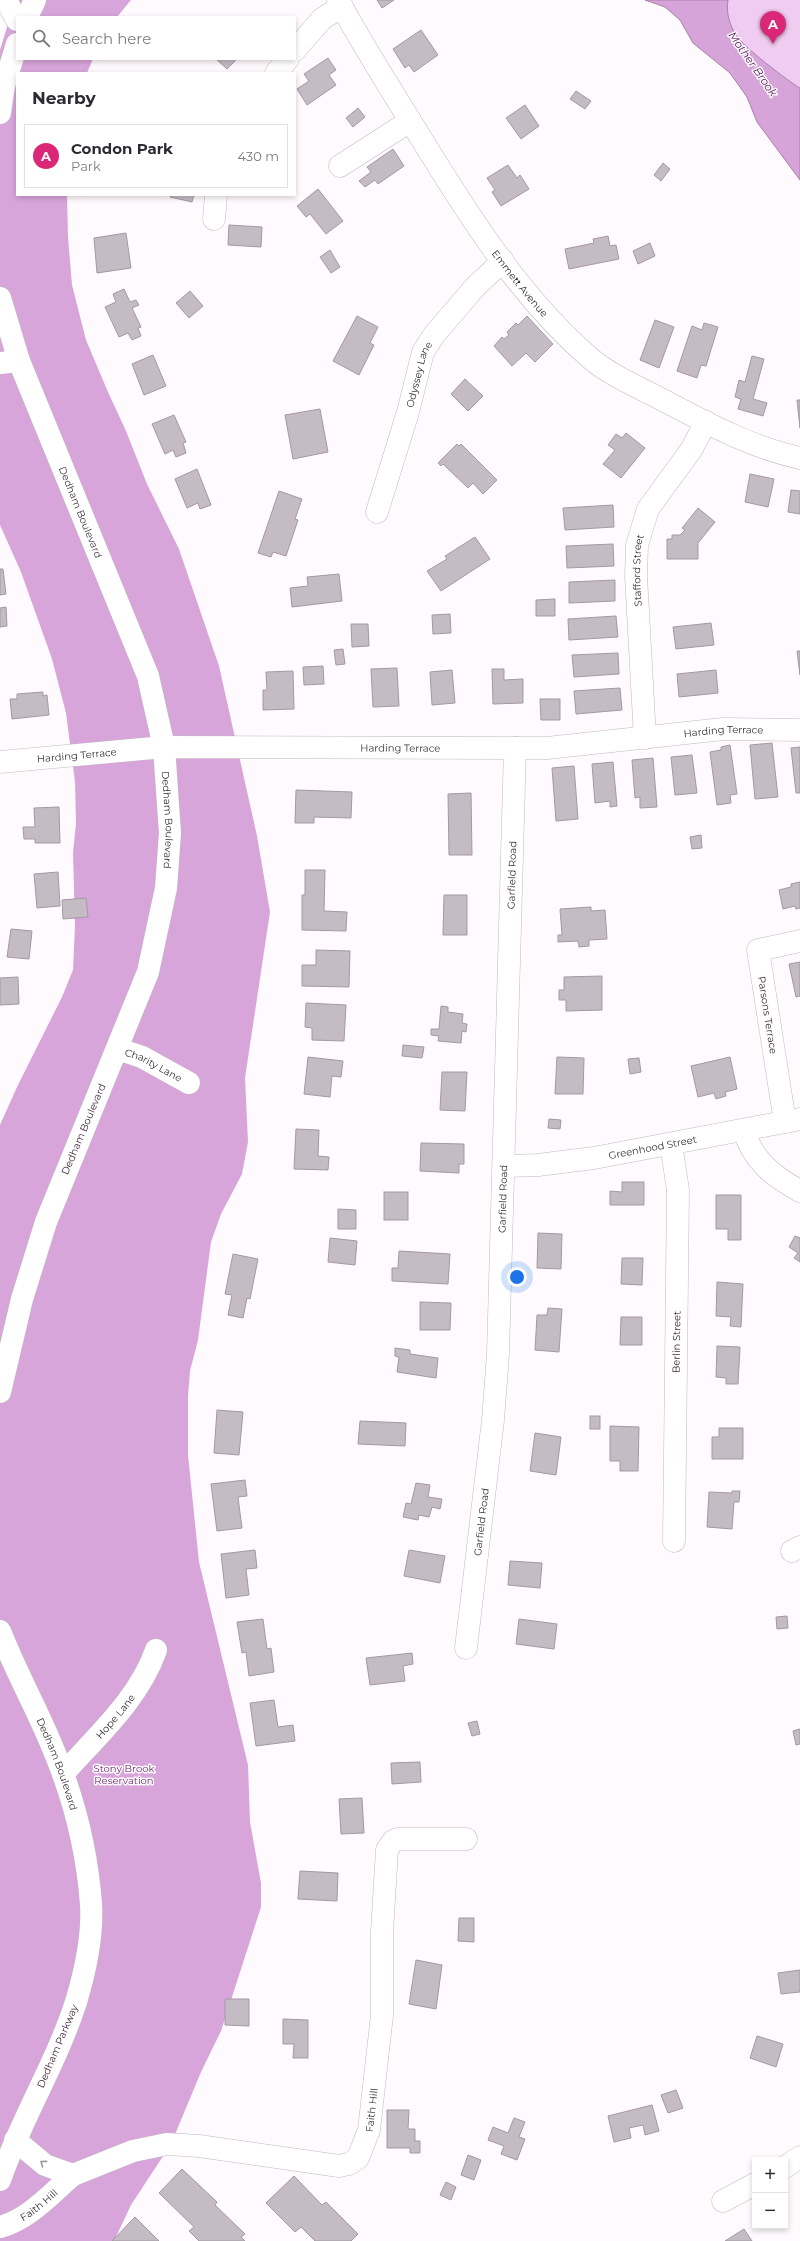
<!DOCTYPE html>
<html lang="en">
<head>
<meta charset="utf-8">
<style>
	body { margin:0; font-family:Montserrat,sans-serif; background:#f2f2f3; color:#2b2b33 }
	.controls { position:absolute; right:12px; bottom:12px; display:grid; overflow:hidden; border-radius:0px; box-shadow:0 2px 6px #0003 }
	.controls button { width:36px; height:36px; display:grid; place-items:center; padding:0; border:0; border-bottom:1px solid #e1e1e2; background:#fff; color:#2b2b33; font:20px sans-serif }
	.you { position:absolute; left:517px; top:1277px; width:14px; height:14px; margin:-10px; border:3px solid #fff; border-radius:50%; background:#1a73e8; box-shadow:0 0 0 6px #1a73e833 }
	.badge { display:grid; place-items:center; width:26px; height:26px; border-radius:50%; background:#db2777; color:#fff; font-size:13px; font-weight:700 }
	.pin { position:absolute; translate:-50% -33px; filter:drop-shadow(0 1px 2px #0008) }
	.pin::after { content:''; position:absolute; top:21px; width:14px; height:12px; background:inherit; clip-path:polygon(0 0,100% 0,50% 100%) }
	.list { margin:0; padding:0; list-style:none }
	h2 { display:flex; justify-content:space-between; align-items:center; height:52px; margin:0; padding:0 16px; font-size:17px }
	h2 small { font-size:13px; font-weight:400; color:#7c7c81 }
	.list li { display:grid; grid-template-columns:26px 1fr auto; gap:12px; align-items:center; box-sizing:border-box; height:64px; margin:0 8px 8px; padding:0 8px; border:1px solid #e1e1e2; border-radius:0px }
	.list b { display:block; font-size:15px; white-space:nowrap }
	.list p { margin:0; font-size:13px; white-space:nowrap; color:#7c7c81 }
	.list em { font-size:13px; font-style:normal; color:#7c7c81 }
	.icon { flex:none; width:22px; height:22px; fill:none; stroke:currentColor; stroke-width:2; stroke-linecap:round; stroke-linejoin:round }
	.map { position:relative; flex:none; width:800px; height:2241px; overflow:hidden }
	.search { position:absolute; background:#fff; box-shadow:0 2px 6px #0003; left:16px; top:16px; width:280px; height:44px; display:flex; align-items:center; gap:10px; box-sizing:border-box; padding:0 14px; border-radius:0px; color:#7c7c81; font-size:15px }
	.panel { position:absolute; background:#fff; box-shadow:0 2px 6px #0003; left:16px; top:72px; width:280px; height:124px; border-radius:0px }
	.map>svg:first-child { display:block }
</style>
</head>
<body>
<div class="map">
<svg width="800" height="2241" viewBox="0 0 800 2241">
	<rect width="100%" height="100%" fill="#fefafe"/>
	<path fill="#f1ccf2" d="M728,0H800V88C789,82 741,45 736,35C729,24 726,12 728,0Z"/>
	<path fill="#d8a5db" d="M18,0H131L117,17H17V59H93L87,73H17V195H67L68,237L72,285L86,340L108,392L126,431L147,484L179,549L219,666L257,836L270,912L245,1078L248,1142L242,1174L221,1214L211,1242L198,1340L190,1371L188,1396V1455L199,1562L248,1765L250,1822L261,1883V1907L221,2031L201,2072L171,2144L131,2205L114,2241H0V1125L17,1087L62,997L73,970L75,926L73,853L76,823L75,782L66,713L52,659L21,572L0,525V50L11,14Z"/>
	<path fill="#d7a4da" stroke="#a681a8" d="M645,0H728C726,12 729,24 736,35C741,45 789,82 800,88V180L757,122L747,97L730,73L693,43L680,20L665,7Z"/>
	<g fill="#c5bbc5" stroke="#a399a3">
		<path d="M377,0H394L382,8Z"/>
		<path d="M421,30L438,55L414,72L409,65L405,68L393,49Z"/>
		<path d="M328,58L336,70L329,75L336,85L307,105L297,89L309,81L304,74Z"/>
		<path d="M216,59H237L227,69Z"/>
		<path d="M576,91L591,101L585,109L570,99Z"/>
		<path d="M525,105L539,126L521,139L506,118Z"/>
		<path d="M358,108L365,117L353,127L346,118Z"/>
		<path d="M393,149L404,166L378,184L375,180L365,187L359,181L371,172L367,167Z"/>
		<path d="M663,163L670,169L661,181L654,175Z"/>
		<path d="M508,165L517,178L520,175L529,189L501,206L492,192L495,190L487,178Z"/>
		<path d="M318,189L343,221L326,234L310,214L306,217L297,206Z"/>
		<path d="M171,195H194L192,202L170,197Z"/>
		<path d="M229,225L262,227L261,247L228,245Z"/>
		<path d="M126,233L131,268L97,273L94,238Z"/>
		<path d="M608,236L610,246L616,245L619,259L569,269L565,249L594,243L593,239Z"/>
		<path d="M650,243L655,256L638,264L633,251Z"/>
		<path d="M330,250L340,267L331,273L320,257Z"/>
		<path d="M124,289L130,302L136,300L139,305L132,308L141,327L138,328L141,336L132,340L128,333L119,337L105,307L116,302L113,294Z"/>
		<path d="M190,291L203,306L189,318L176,303Z"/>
		<path d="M357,316L378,327L370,343L374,345L359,375L333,361Z"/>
		<path d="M527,316L553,344L535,362L526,353L512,366L494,346L502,337L504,339L509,335L507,332L516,323L518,325Z"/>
		<path d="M655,320L674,327L659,368L640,360Z"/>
		<path d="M704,323L718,327L706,366L701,365L697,378L677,371L692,326L702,330Z"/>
		<path d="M153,355L166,386L144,395L132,364Z"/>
		<path d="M752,356L764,359L753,399L767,403L763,416L738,409L741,399L735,397L739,380L745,382Z"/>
		<path d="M465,379L483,396L468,411L451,394Z"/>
		<path d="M797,400H800V428Z"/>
		<path d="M320,409L328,452L293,459L285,415Z"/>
		<path d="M174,415L186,442L183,443L186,453L176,457L173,450L165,454L152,424Z"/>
		<path d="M626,433L645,448L621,478L603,464L615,450L608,445L616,434L622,438Z"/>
		<path d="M457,444L459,446L461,444L497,480L483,494L473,483L468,488L443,464L441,466L438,463Z"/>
		<path d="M197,469L211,505L200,509L198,503L187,508L175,479Z"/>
		<path d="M750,474L774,479L768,507L745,502Z"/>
		<path d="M791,490L800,491V514L788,512Z"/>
		<path d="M279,491L302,499L295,519L298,520L286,556L273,552L271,557L258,553Z"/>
		<path d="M613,505L614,527L565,530L563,508Z"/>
		<path d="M698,508L715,522L698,543V559H667V539H672V535H680L685,530L682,528Z"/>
		<path d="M475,537L490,559L441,591L427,571L447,559L445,556Z"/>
		<path d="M613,544L614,566L567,568L566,546Z"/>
		<path d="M0,569H3L6,594L0,595Z"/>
		<path d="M339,574L342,601L292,607L290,588L308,586L307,577Z"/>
		<path d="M615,580V601L569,603V582Z"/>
		<path d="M555,599V616H536V600Z"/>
		<path d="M6,607L7,626L0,627V608Z"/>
		<path d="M450,614L451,633L433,634L432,615Z"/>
		<path d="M616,616L618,637L569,640L568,619Z"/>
		<path d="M711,623L714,645L676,649L673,627Z"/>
		<path d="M351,624H368L369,646L352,647Z"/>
		<path d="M343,649L345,664L336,665L334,650Z"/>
		<path d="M797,651H800V675Z"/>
		<path d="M618,653L619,674L574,677L572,655Z"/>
		<path d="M323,666L324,684L304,685L303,667Z"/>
		<path d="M397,668L399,706L373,707L371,669Z"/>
		<path d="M492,669H504V680L523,679V703L493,704Z"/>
		<path d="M452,670L455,703L432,705L430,672Z"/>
		<path d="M716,670L718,693L679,697L677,674Z"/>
		<path d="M293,671L294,709L263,710V690H267L266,672Z"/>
		<path d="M620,688L622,710L576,714L574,691Z"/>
		<path d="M43,692V696L47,695L49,715L12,719L10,699H17V694Z"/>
		<path d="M540,699H560V720H541Z"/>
		<path d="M772,743L778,797L755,799L750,745Z"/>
		<path d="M730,745L737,794L730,795L731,803L717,805L710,752L721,750V747Z"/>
		<path d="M800,747V793H796L791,748Z"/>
		<path d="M692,755L697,793L675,795L671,757Z"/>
		<path d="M653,758L657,807L640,808V797L635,798L632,760Z"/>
		<path d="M613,762L617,806L610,807V801L595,803L592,764Z"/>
		<path d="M574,766L578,819L556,821L552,768Z"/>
		<path d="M296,790L352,792L351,818L314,817V823H295Z"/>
		<path d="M471,793L472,855H449L448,794Z"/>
		<path d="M59,807L60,843H35V839H24L23,827H35L34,808Z"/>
		<path d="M701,835L702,848L692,849L690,837Z"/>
		<path d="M305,870H325L324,911L347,912L346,931L302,930V895H305Z"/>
		<path d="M58,872L60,906L37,908L34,874Z"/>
		<path d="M800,882V908L796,909L795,906L783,909L779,890L791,887V884Z"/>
		<path d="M444,895H467V935H443Z"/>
		<path d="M86,898L88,917L63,919L62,900Z"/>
		<path d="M591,907V911L605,910L607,939L589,940V946L579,947L578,941L558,942V935H562L560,909Z"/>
		<path d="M11,929L32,931L29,959L7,957Z"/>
		<path d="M316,950L350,951L349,987L302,986V965H316Z"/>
		<path d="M800,962V996L796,997L789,964Z"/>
		<path d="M602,976V1010L566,1011V1000H559V990H564V977Z"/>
		<path d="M18,977L19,1004L0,1005V978Z"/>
		<path d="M306,1003L346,1005L344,1041L312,1040V1028L305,1027Z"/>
		<path d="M441,1006L448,1007V1012L463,1014L462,1023L467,1024L466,1032L462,1031L461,1043L438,1041L439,1036L431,1035V1029H439Z"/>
		<path d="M403,1045L424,1047L422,1058L402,1056Z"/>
		<path d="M308,1057L343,1061L341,1077L332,1076L330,1097L304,1094Z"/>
		<path d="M557,1057L584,1058L583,1094H555Z"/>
		<path d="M730,1057L737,1089L725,1092L726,1096L716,1099L714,1093L698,1097L691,1066Z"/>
		<path d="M639,1058L641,1072L630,1074L628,1059Z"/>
		<path d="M442,1072H467L465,1111L440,1110Z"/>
		<path d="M549,1119L561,1120L560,1129L548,1128Z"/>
		<path d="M296,1129L319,1130L318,1156L329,1157L328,1170L294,1169Z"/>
		<path d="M421,1143L464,1144V1164H459V1173L420,1171Z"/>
		<path d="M622,1182H644V1205H610V1191L622,1192Z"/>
		<rect x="384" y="1192" width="24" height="28"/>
		<path d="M716,1195H741V1240H728V1229H716Z"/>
		<path d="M338,1209L356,1210V1229H338Z"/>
		<path d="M538,1233L562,1234L561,1269L537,1268Z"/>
		<path d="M795,1236L800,1238V1262L794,1258L798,1253L789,1247Z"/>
		<path d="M330,1238L357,1241L355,1265L328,1262Z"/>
		<path d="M399,1251L450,1254L448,1284L392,1281V1268H398Z"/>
		<path d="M233,1254L258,1259L250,1299L247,1298L243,1318L228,1315L232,1295L225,1294Z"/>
		<path d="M622,1258H643L642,1285L621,1284Z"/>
		<path d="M717,1282L743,1284L741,1327L730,1326L731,1317L716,1316Z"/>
		<path d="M420,1302L451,1303L450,1330H420Z"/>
		<path d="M548,1308L562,1309L559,1352L535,1350L537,1315H547Z"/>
		<path d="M621,1317H642V1345H620Z"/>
		<path d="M717,1346L740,1347L738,1384H726V1378L716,1377Z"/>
		<path d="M395,1348L410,1350V1354L438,1358L436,1378L397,1372L399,1357L395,1356Z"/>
		<path d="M217,1410L243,1412L239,1455L214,1453Z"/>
		<rect x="590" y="1416" width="10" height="13"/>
		<path d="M360,1421L406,1423L405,1446L358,1444Z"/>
		<path d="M610,1426L639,1427L638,1471H620V1461H610Z"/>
		<path d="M719,1428H743V1459H712V1437H719Z"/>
		<path d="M535,1433L561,1437L556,1475L530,1471Z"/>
		<path d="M245,1480L247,1496L238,1497L242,1528L217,1531L211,1484Z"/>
		<path d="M416,1483L430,1485L428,1497L442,1499L440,1509L432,1507L429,1517L419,1515L418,1520L403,1517L406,1503L411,1504Z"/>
		<path d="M732,1491H740L739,1502H734L732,1529L707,1527L709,1492L732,1493Z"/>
		<path d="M255,1550L257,1568L246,1569L249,1595L226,1598L221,1554Z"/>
		<path d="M409,1550L445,1556L440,1583L404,1576Z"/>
		<path d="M510,1561L542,1563L540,1588L508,1585Z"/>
		<path d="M787,1616L788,1628L777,1629L776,1617Z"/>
		<path d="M263,1619L267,1649L271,1648L274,1672L249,1676L246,1652L242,1653L237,1622Z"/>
		<path d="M519,1619L557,1624L554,1649L516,1644Z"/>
		<path d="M412,1653L413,1664L403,1666L405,1681L370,1685L366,1658Z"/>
		<path d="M274,1700L278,1727L293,1725L295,1741L256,1746L250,1703Z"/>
		<path d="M477,1721L480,1734L472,1736L468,1723Z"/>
		<path d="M800,1729V1744L796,1745L793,1731Z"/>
		<path d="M420,1762L421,1782L392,1784L391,1763Z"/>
		<path d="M362,1798L364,1833L341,1834L339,1799Z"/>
		<path d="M300,1871L338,1873L337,1901L298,1899Z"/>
		<path d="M459,1918H474V1942L458,1941Z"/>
		<path d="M416,1960L442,1965L436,2009L409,2004Z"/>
		<path d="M800,1970V1992L781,1994L778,1973Z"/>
		<path d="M225,1999H249V2026L225,2025Z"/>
		<path d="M283,2019L308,2020V2058H293L294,2044H283Z"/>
		<path d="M757,2036L783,2044L776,2067L750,2058Z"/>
		<path d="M676,2090L683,2108L668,2113L661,2095Z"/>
		<path d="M652,2105L659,2131L645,2135L643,2125L629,2128L631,2138L614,2142L608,2116Z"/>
		<path d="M387,2110H409L408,2129H415V2141H420V2153H410V2148H387Z"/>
		<path d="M514,2118L525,2122L519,2137L525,2139L517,2160L501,2154L504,2146L488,2140L493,2127L508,2133Z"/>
		<path d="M468,2155L481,2160L474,2180L461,2175Z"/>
		<path d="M182,2169L217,2202L215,2205L245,2234L241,2237L245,2241H199L189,2231L194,2227L159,2193Z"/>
		<path d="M294,2176L322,2205L326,2202L358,2234L351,2241H315L301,2227L295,2232L266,2203Z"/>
		<path d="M446,2182L456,2187L451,2200L440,2195Z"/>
		<path d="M135,2217L159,2241H112Z"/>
		<path d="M744,2229L752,2241H725Z"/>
	</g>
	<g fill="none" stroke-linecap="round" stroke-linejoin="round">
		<g stroke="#c2b8c2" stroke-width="23">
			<g id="minor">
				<path d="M6,0L17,20"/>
				<path id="s1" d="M338,0C361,42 386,82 411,122C462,205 516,294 590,358C610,375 634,385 657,397C703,421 749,447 800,458"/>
				<path d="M295,50L322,19L342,6"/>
				<path d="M276,73L288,59"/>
				<path d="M340,166L410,121"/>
				<path d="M214,219L216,195"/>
				<path d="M0,363L19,361"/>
				<path id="s2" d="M377,512L408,412L423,352L434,335L475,287L503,261"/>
				<path id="s3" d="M645,738L636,576L637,545L648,509L691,450L706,422"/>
				<path id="s4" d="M0,762L164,747L547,748L723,729L800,730"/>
				<path id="s5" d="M118,1049L142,1057L189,1083"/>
				<path d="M785,1122L758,950L800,941"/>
				<path d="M744,1130C752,1160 774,1177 800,1191"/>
				<path d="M671,1144L678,1190L674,1541"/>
				<path id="s6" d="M504,1166L538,1165L594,1158L800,1119"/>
				<path d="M792,1551L800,1547"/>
				<path id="s7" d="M466,1648L493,1420L498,1354L515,748"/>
				<path id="s8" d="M63,1774C97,1736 139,1699 156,1650"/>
				<path d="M785,2167L800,2157"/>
				<path id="s9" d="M73,2175L133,2151L167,2144L199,2146L339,2166L349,2164L358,2158L369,2130L382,2015V1932L387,1850L393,1841L398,1839H466"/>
				<path d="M723,2201L755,2184"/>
				<path id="s10" d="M0,2227C28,2220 52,2193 73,2175L45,2165L15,2140"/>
			</g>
		</g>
		<g stroke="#c2b8c2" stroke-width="23">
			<g id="major">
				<path d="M27,17L35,0"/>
				<path d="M0,113L4,86L17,44"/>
				<path id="s11" d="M0,298L19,361L148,676L164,747L170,833L166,888L148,972L46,1222L22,1299L0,1392"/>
				<path id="s12" d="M0,1631C15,1670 36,1707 52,1746C73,1795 87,1851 91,1904C93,1936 85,1972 76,2002C56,2064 21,2119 0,2180"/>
			</g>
		</g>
		<use href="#minor" stroke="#fff" stroke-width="22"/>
		<use href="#major" stroke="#fff" stroke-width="22"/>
	</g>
	<defs><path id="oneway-chevron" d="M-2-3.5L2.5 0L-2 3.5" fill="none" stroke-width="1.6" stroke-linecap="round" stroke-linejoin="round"/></defs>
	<use stroke="#9a989a" href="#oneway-chevron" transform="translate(43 2163) rotate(-144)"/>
	<g text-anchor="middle" stroke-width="3" stroke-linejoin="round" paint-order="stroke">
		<g font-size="10" fill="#343034" stroke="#fefafe">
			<text dy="4" stroke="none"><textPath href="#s1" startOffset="337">Emmett Avenue</textPath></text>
			<text dy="4" stroke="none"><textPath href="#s2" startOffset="144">Odyssey Lane</textPath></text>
			<text dy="4" stroke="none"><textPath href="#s11" startOffset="229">Dedham Boulevard</textPath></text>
			<text dy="4" stroke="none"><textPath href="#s3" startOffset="168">Stafford Street</textPath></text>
			<text dy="4" stroke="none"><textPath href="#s4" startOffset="725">Harding Terrace</textPath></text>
			<text dy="4" stroke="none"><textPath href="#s4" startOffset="401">Harding Terrace</textPath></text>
			<text dy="4" stroke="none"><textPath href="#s4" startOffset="77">Harding Terrace</textPath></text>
			<text dy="4" stroke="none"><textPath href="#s11" startOffset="552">Dedham Boulevard</textPath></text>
			<text dy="4" stroke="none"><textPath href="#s7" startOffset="775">Garfield Road</textPath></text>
			<text transform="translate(768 1015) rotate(81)" y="4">Parsons Terrace</text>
			<text dy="4" stroke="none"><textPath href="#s5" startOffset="39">Charity Lane</textPath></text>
			<text transform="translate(83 1129) rotate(-67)" y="4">Dedham Boulevard</text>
			<text dy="4" stroke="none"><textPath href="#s6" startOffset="150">Greenhood Street</textPath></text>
			<text dy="4" stroke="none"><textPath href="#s7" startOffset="451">Garfield Road</textPath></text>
			<text transform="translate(676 1342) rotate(-89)" y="4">Berlin Street</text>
			<text dy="4" stroke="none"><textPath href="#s7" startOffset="127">Garfield Road</textPath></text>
			<text dy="4" stroke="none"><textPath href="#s8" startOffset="78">Hope Lane</textPath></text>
			<text dy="4" stroke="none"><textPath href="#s12" startOffset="145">Dedham Boulevard</textPath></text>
			<text transform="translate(57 2046) rotate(-67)" y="4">Dedham Parkway</text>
			<text dy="4" stroke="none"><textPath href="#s9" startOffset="344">Faith Hill</textPath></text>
			<text dy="4" stroke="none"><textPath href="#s10" startOffset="45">Faith Hill</textPath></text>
		</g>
		<g font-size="10" fill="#692d6d" stroke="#fefafe">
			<text x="124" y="1772">Stony Brook<tspan x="124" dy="12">Reservation</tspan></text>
		</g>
		<g font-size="11" font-style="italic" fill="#501355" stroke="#fefafe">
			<text transform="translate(753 64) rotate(55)" y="4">Mother Brook</text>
		</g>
	</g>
</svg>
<div class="controls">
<button>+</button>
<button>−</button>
</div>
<div class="you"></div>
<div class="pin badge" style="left:773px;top:44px">A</div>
<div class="search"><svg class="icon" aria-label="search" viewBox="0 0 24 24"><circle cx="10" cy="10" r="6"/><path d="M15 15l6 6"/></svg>Search here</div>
<section class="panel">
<h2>Nearby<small></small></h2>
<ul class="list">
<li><span class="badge">A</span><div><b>Condon Park</b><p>Park</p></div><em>430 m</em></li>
</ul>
</section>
</div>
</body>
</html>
